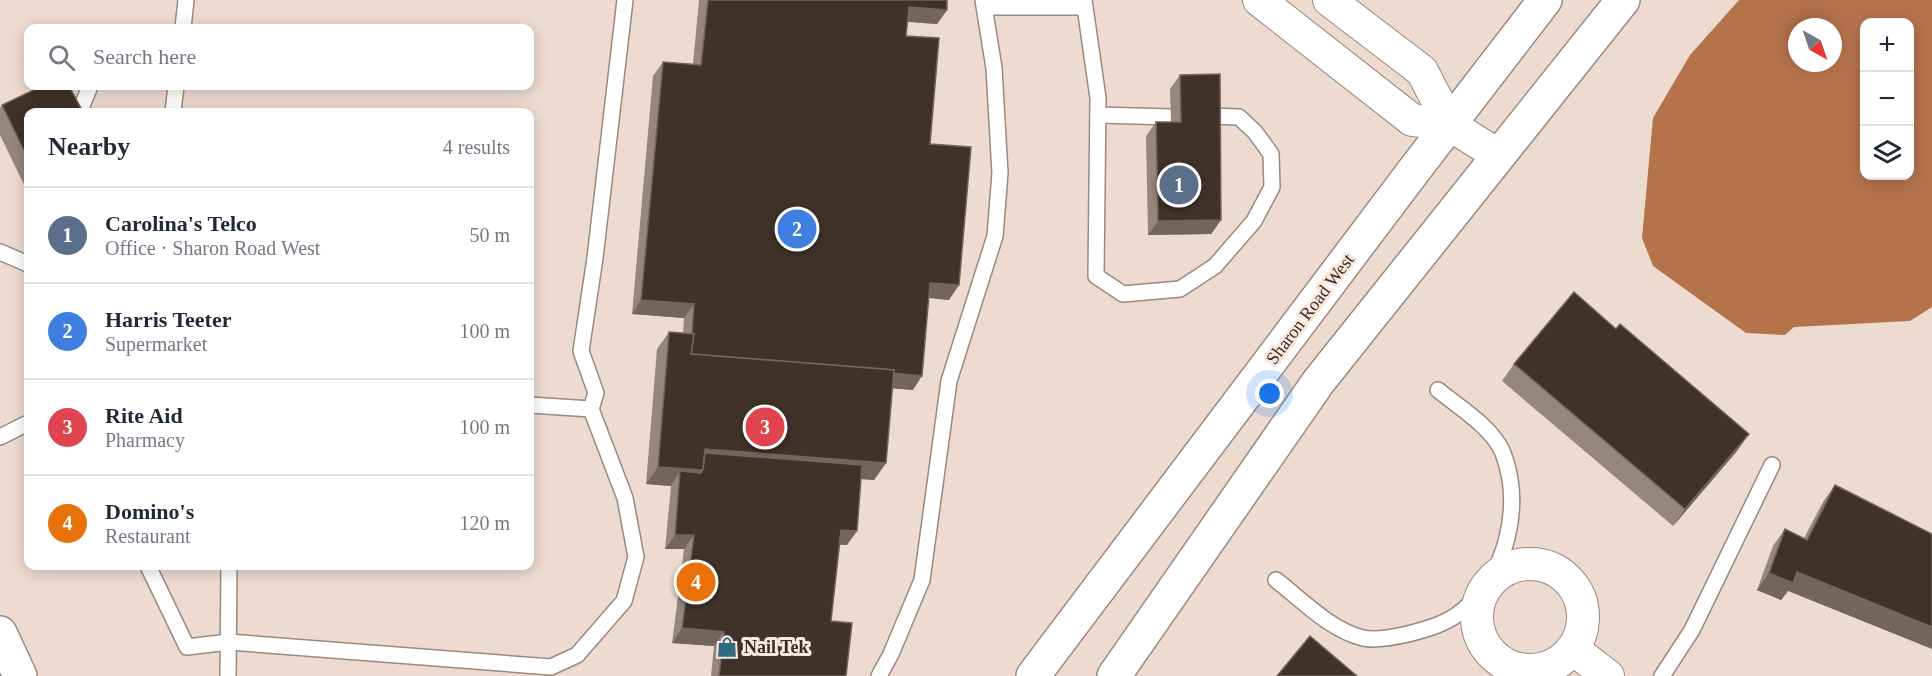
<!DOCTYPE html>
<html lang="en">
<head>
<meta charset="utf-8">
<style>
	body { margin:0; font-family:"Times New Roman",serif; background:#f6f6f7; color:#1f2937 }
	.controls { position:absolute; right:18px; top:18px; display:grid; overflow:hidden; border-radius:12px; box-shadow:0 3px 15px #0003 }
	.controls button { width:54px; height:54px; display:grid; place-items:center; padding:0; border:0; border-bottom:2px solid #e0e1e3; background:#fff; color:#1f2937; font:30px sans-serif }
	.compass { position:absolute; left:1788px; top:18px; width:54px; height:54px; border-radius:50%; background:#fff; box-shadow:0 3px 15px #0003; rotate:140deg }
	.you { position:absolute; left:1270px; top:394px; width:21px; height:21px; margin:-15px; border:4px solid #fff; border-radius:50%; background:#1a73e8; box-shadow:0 0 0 9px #1a73e833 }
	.badge { display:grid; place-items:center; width:39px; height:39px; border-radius:50%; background:#326a84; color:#fff; font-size:20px; font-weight:700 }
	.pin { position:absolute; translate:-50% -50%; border:3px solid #fff; box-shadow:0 2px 6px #0006 }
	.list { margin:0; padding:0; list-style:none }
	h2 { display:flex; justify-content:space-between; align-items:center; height:78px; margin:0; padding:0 24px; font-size:26px }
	h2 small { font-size:20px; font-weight:400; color:#747a83 }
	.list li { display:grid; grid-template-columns:39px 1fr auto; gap:18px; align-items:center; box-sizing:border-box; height:96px; padding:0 24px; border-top:2px solid #e0e1e3 }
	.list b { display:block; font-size:22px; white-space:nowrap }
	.list p { margin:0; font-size:20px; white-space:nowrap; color:#747a83 }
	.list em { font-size:20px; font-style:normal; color:#747a83 }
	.icon { flex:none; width:33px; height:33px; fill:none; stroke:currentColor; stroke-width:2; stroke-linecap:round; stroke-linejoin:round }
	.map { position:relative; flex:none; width:1932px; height:676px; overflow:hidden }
	.search { position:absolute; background:#fff; box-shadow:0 3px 15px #0003; left:24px; top:24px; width:510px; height:66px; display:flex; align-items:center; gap:15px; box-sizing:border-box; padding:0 21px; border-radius:12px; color:#747a83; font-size:22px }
	.panel { position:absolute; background:#fff; box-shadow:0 3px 15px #0003; left:24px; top:108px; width:510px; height:462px; border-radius:12px }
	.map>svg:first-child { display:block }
</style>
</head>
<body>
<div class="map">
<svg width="1932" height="676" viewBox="0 0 1932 676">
	<rect width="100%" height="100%" fill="#eedbd0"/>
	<path fill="#b5734c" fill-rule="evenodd" d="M1739,0H1932V307L1910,321L1794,327L1785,335L1746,333L1653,266L1642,238L1653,118L1690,55ZM1864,22H1910V176H1864ZM1797,27H1833V63H1797Z"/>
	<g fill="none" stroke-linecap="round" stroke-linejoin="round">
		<g stroke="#9a897f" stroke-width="18">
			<g id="lane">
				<path d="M1084,0L1098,98L1096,276L1123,294L1180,289L1215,266L1254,221L1272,187L1271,154L1255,132L1239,117L1210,116"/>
				<path d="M985,7H1083"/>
				<path d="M183,28L186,0"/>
				<path d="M83,112L81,108L89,89"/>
				<path d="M173,112L176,86"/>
				<path d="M1098,115L1171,117"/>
				<path d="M0,252L28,264"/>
				<path d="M530,405L591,409"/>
				<path d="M0,437L28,423"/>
				<path d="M148,566L187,647L229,642L551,667L577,655L624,601L636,557L625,498L591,409L596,393L581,351L595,258L625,0"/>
				<path d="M1276,580C1302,600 1330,630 1363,638C1376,641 1395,637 1408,634C1427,629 1446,624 1462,611C1507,575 1523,506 1503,453C1492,427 1460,408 1438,390"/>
				<path d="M228,676L229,566"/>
				<path d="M879,676L891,654L922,580L949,381L995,236L1000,173L994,68L983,0"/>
				<path d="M1662,676L1692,630L1772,465"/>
			</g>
		</g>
		<g stroke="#9a897f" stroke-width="34">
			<g id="street">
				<path d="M1259,0L1412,120L1450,125L1498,155"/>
				<path d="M1329,0L1422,71L1450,125"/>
				<circle cx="1530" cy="617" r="53"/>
				<path d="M1573,649L1608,676"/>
			</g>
		</g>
		<g stroke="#9a897f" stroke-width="36">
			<g id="secondary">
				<path d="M0,633L20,676"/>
				<path d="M1033,676L1412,173L1545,0"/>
				<path d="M1114,676L1319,381L1623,0"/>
			</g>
		</g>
		<use href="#lane" stroke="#fff" stroke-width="15"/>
		<use href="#street" stroke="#fff" stroke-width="32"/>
		<use href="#secondary" stroke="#fff" stroke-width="33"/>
	</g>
	<g fill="#97867c">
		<path d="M699,0H947V10L937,24L907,22L906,36L930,144L949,300L929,298L913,390L892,388L886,463L874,480L861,479L847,545H840L831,621L846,676H711L714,646L672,643L684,549H665L671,486L646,484L657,349L669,332L683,333L684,318L632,314L653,76L663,62L693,64Z"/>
		<path d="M1180,75L1221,220L1211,234L1148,235L1146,136L1156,122H1171L1170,89Z"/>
		<path d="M2,105L28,112V193L0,135V108Z"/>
		<path d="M1616,329L1737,451L1673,526L1502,381L1514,364Z"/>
		<path d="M1835,485L1788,591L1781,600L1757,590L1773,546L1785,529L1804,538L1823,502Z"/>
	</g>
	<g fill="#74655b">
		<path d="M909,7L947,10L937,24L899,21Z"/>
		<path d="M1221,220L1211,234L1148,235L1158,221Z"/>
		<path d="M930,283L959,285L949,300L921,297Z"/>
		<path d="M641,300L694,304L684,318L632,314Z"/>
		<path d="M689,357L922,376L913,390L679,371Z"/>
		<path d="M1749,434L1737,451L1673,526L1685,509Z"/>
		<path d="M705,449L886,463L874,480L702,467Z"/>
		<path d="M658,467L703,470L691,487L680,471L671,486L646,484Z"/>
		<path d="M841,530L857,531L847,545L832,544Z"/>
		<path d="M675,535H694L684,549H665Z"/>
		<path d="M1797,572L1932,627V649L1788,591L1781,600L1757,590L1769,573Z"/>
		<path d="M682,628L724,632L714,646L672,643Z"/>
	</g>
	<g fill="#403229" stroke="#74655b" stroke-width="1.5">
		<path d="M708,0H947V10L909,7L906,36L939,38L930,144L971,147L959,285L930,283L922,376L893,373L894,370L691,354L694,334H692L694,304L641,300L663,62L701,65Z"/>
		<path d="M1220,74L1221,220L1158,221L1156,122H1181L1180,75Z"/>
		<path d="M42,86H69L83,112H28V159L2,105Z"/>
		<path d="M1574,292L1616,329L1620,324L1749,434L1685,509L1514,364Z"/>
		<path d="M669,332L694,334L691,354L894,370L886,463L705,449L703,470L658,467Z"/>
		<path d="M705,453L862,465L857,531L841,530L831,621L852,623L846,676H719L724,632L682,628L694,535H675L680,471L701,473L703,470Z"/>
		<path d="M1835,485L1932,534V627L1797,572L1793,583L1769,573L1785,529L1807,540Z"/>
		<path d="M1310,636L1357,676H1277Z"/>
	</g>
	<defs>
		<g id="shop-bare" transform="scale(1.62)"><path d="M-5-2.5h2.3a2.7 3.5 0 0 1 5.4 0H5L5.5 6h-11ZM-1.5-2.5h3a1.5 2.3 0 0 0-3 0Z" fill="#326a84" stroke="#fbe8dd" stroke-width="2.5" paint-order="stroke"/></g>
	</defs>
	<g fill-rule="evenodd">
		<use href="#shop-bare" x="727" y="647"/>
	</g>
	<g text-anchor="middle" stroke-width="6" stroke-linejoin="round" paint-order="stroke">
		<g font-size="18" fill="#342d29" stroke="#fbe8dd">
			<text transform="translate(1310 309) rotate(-53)" y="6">Sharon Road West</text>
		</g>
		<g font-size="18" font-weight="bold" fill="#342d29" stroke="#fbe8dd" text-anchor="start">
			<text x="744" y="653">Nail Tek</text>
		</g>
	</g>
</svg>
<div class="controls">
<button>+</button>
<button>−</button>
<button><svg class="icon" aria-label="layers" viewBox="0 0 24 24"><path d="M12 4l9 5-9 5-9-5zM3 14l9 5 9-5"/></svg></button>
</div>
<svg class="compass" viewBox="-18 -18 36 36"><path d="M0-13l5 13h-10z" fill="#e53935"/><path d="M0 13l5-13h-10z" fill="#747a83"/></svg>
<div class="you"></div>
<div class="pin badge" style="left:1179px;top:185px;background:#5c6f8a">1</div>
<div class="pin badge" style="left:797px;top:229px;background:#3f7fe0">2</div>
<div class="pin badge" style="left:765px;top:427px;background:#e0444e">3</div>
<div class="pin badge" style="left:696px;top:582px;background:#e8710a">4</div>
<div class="search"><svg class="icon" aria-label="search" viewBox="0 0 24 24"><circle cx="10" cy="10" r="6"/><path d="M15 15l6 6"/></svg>Search here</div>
<section class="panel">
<h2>Nearby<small>4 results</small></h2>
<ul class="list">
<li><span class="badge" style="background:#5c6f8a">1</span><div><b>Carolina's Telco</b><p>Office · Sharon Road West</p></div><em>50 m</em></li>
<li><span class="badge" style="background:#3f7fe0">2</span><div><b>Harris Teeter</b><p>Supermarket</p></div><em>100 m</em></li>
<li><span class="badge" style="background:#e0444e">3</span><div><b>Rite Aid</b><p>Pharmacy</p></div><em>100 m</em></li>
<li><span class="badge" style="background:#e8710a">4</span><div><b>Domino's</b><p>Restaurant</p></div><em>120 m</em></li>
</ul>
</section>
</div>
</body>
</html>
